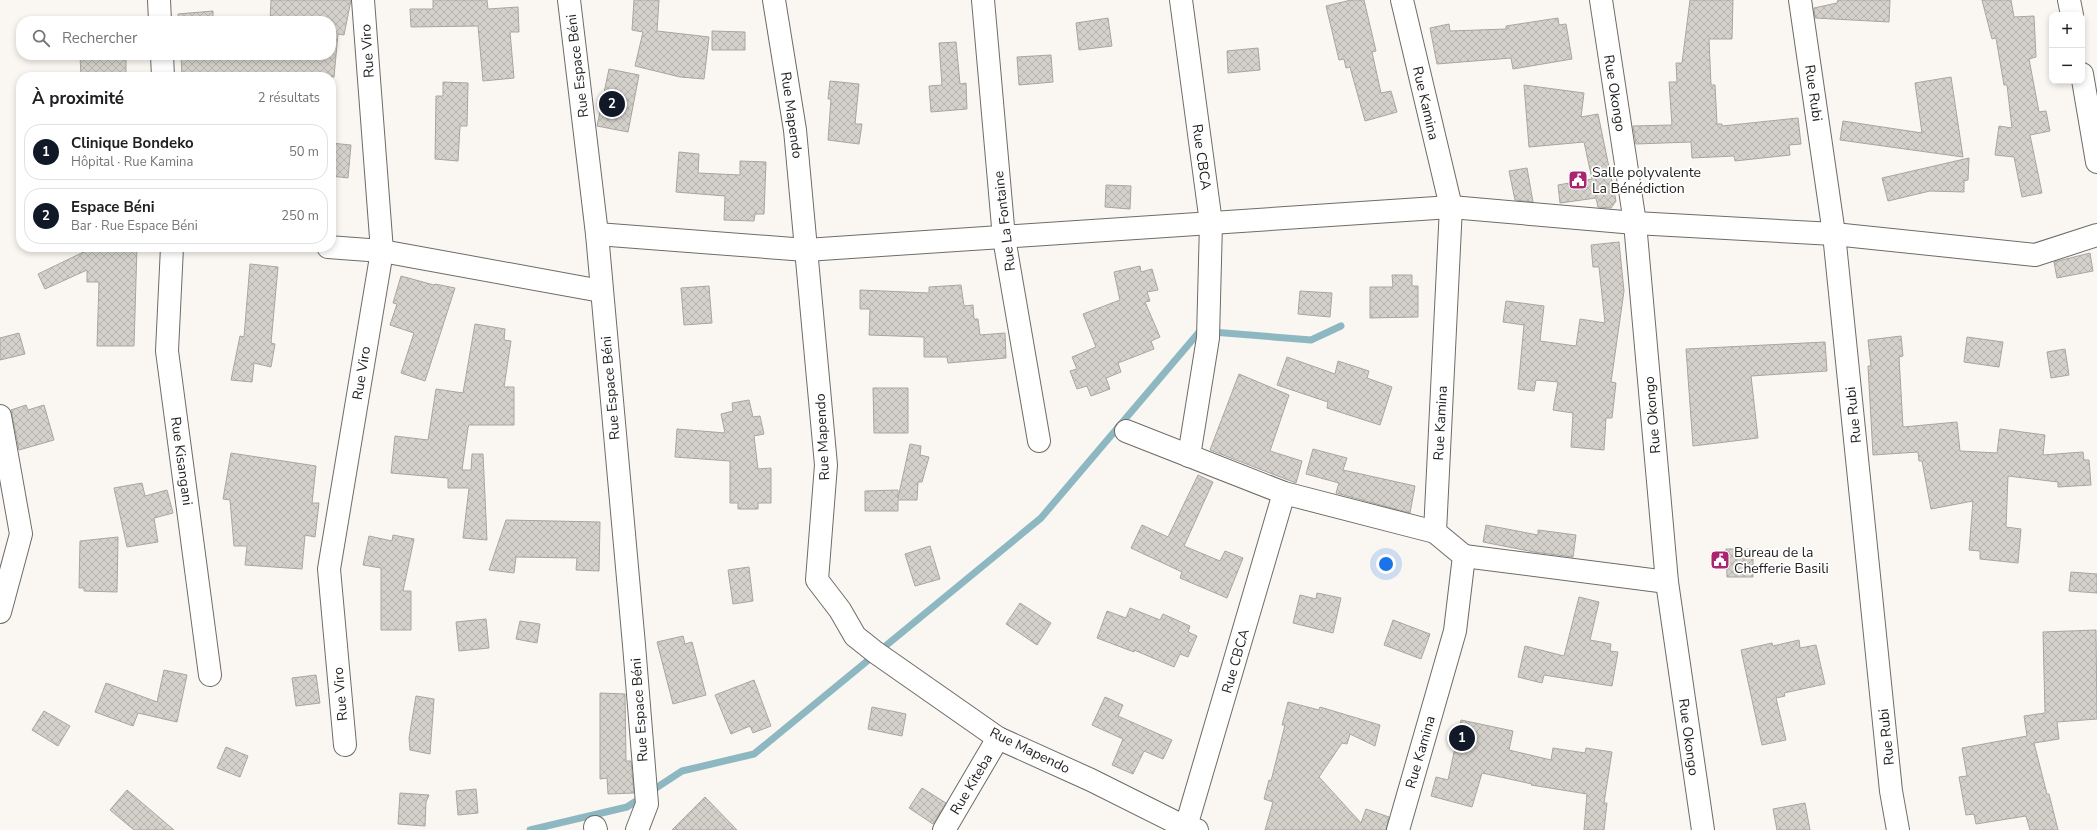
<!DOCTYPE html>
<html lang="fr">
<head>
<meta charset="utf-8">
<style>
	body { margin:0; font-family:"Nunito Sans",sans-serif; background:#f6f6f6; color:#202124 }
	.controls { position:absolute; right:12px; top:12px; display:grid; overflow:hidden; border-radius:8px; box-shadow:0 2px 6px #0003 }
	.controls button { width:36px; height:36px; display:grid; place-items:center; padding:0; border:0; border-bottom:1px solid #e0e0e0; background:#fff; color:#202124; font:20px sans-serif }
	.you { position:absolute; left:1386px; top:564px; width:14px; height:14px; margin:-10px; border:3px solid #fff; border-radius:50%; background:#1a73e8; box-shadow:0 0 0 6px #1a73e833 }
	.badge { display:grid; place-items:center; width:26px; height:26px; border-radius:50%; background:#111827; color:#fff; font-size:13px; font-weight:700 }
	.pin { position:absolute; translate:-50% -50%; border:2px solid #fff; box-shadow:0 1px 4px #0006 }
	.list { margin:0; padding:0; list-style:none }
	h2 { display:flex; justify-content:space-between; align-items:center; height:52px; margin:0; padding:0 16px; font-size:17px }
	h2 small { font-size:13px; font-weight:400; color:#757577 }
	.list li { display:grid; grid-template-columns:26px 1fr auto; gap:12px; align-items:center; box-sizing:border-box; height:56px; margin:0 8px 8px; padding:0 8px; border:1px solid #e0e0e0; border-radius:16px }
	.list b { display:block; font-size:15px; white-space:nowrap }
	.list p { margin:0; font-size:13px; white-space:nowrap; color:#757577 }
	.list em { font-size:13px; font-style:normal; color:#757577 }
	.icon { flex:none; width:22px; height:22px; fill:none; stroke:currentColor; stroke-width:2; stroke-linecap:round; stroke-linejoin:round }
	.map { position:relative; flex:none; width:2097px; height:830px; overflow:hidden }
	.search { position:absolute; background:#fff; box-shadow:0 2px 6px #0003; left:16px; top:16px; width:320px; height:44px; display:flex; align-items:center; gap:10px; box-sizing:border-box; padding:0 14px; border-radius:16px; color:#757577; font-size:15px }
	.panel { position:absolute; background:#fff; box-shadow:0 2px 6px #0003; left:16px; top:72px; width:320px; height:180px; border-radius:16px }
	.map>svg:first-child { display:block }
</style>
</head>
<body>
<div class="map">
<svg width="2097" height="830" viewBox="0 0 2097 830">
	<defs>
		<pattern id="building-cross-hatch" width="8" height="8" patternUnits="userSpaceOnUse"><rect width="8" height="8" fill="#d4d1cb"/><path d="M0 0l8 8M0 8l8-8" fill="none" stroke="#b6b3ae"/></pattern>
	</defs>
	<rect width="100%" height="100%" fill="#faf7f2"/>
	<g fill="none" stroke-linecap="round" stroke-linejoin="round">
		<path stroke="#8db8c2" stroke-width="7" d="M530,830L627,807L682,771L754,754L1041,518L1200,331L1311,340L1341,326"/>
	</g>
	<g fill="url(#building-cross-hatch)" stroke="#a9a6a1">
		<path d="M271,0H351L344,35L338,34L334,77H252V74L225,77H182L181,55H331V21H270Z"/>
		<path d="M433,0H487L488,9L518,7L519,32H510L514,78L483,81L478,26L411,27L410,9H433Z"/>
		<path d="M634,0H659L657,31L709,37L704,79L680,77L635,66L643,32L632,30Z"/>
		<path d="M1351,0H1364L1376,51L1372,52L1381,93L1391,91L1397,112L1365,121L1350,67L1346,68L1344,59L1339,60L1326,6Z"/>
		<path d="M1690,0H1733L1732,39H1709L1711,85H1715L1717,124H1722V126L1798,118L1801,144L1789,145L1790,155L1735,161L1734,156L1692,158L1691,142L1636,144L1633,126L1672,125L1669,82H1677L1676,63H1682Z"/>
		<path d="M1838,0H1890L1889,22L1815,18L1814,8L1837,3Z"/>
		<path d="M1982,0H2011L2014,17L2034,16L2036,57L2029,59L2039,112L2046,111L2050,131L2030,135L2042,193L2022,197L2014,157L1995,155L1999,126L2012,128L2007,85H2004L1996,38L1992,39Z"/>
		<path d="M213,11V21H179L178,14Z"/>
		<path d="M1108,18L1112,46L1079,50L1076,23Z"/>
		<path d="M1558,18L1559,25L1566,24L1572,59L1513,69L1511,58L1437,64L1430,28L1449,24L1450,31L1506,29V26Z"/>
		<path d="M712,31L745,32V50H712Z"/>
		<path d="M956,42L960,84L966,83L967,109L931,112L929,86L942,85L939,43Z"/>
		<path d="M1258,48L1260,70L1228,73L1227,51Z"/>
		<path d="M80,55H126V77H81Z"/>
		<path d="M1051,55L1053,82L1019,85L1017,57Z"/>
		<path d="M609,69L639,75L628,132L597,126Z"/>
		<path d="M1951,77L1963,157L1840,140L1843,121L1922,133L1915,83Z"/>
		<path d="M830,81L859,84L855,124H862L859,144L828,140L831,99H828Z"/>
		<path d="M443,82L468,83L467,126H460L458,161L435,159L436,96H443Z"/>
		<path d="M1524,85L1584,93L1581,117L1598,114L1616,201L1611,208L1598,207L1596,198L1560,203L1558,185L1592,179L1584,142L1529,147Z"/>
		<path d="M331,143L351,145L348,178L331,176Z"/>
		<path d="M679,152L699,154L698,173L740,175V161L766,162L764,214H755L754,221L724,220L725,196L676,192Z"/>
		<path d="M1969,158L1968,180L1964,181V192L1930,191L1888,201L1882,178Z"/>
		<path d="M1527,168L1533,202L1515,200L1509,171Z"/>
		<path d="M1106,185L1131,186L1130,209L1105,207Z"/>
		<path d="M1619,242L1624,291L1611,382L1616,383L1612,418H1606L1604,450L1571,447L1573,413L1553,410L1558,382L1536,380L1534,391L1518,389L1524,325L1503,322L1506,301L1544,306L1540,341L1576,346L1580,319L1605,323L1599,267H1593L1591,245Z"/>
		<path d="M94,247H137L134,346H97L99,282H87V270L45,289L38,274Z"/>
		<path d="M2090,253L2093,271L2057,278L2054,262Z"/>
		<path d="M250,264L278,267L271,343L275,344L271,367L254,363L252,382L231,380L240,336L244,337Z"/>
		<path d="M1140,266L1141,272L1152,269L1158,290L1147,292L1150,301L1145,302L1160,337L1151,341L1154,349L1118,363L1121,372L1106,378L1110,389L1091,396L1087,386L1077,389L1070,371L1077,369L1072,357L1096,347L1083,314L1120,300L1114,272Z"/>
		<path d="M1392,275H1412V286H1418V317L1370,318V287H1393Z"/>
		<path d="M401,276L434,285L435,284L455,288L425,381L401,373L414,333L390,325L397,304L393,303Z"/>
		<path d="M961,285L964,306L973,305L974,319H978L980,335L1005,333L1006,358L948,363L947,357H924V337L869,335L870,309H860V290L929,293V287Z"/>
		<path d="M709,286L712,323L684,325L681,288Z"/>
		<path d="M1300,291L1332,293L1330,317L1298,314Z"/>
		<path d="M475,324L505,329L504,340L511,341L504,387H514V425H469L468,428L462,470H471L472,454H483L487,540L463,538L469,488H448V478L391,473L395,436L428,440L436,389L463,393Z"/>
		<path d="M19,333L25,354L0,360V338Z"/>
		<path d="M1901,336L1903,356L1899,357L1903,427L1957,422L1960,451L1997,453L2000,429L2045,435L2043,455L2083,452L2084,460H2089L2091,485L2058,487V482L2008,476L2006,527L2021,529L2018,563L1980,559V551L1969,550L1973,501L1931,509L1922,461H1919L1918,452L1873,455L1868,366H1871L1868,340Z"/>
		<path d="M1967,337L2003,342L1999,367L1964,362Z"/>
		<path d="M1825,342L1827,371L1751,376L1758,438L1693,446L1686,349Z"/>
		<path d="M2065,349L2069,375L2051,378L2047,352Z"/>
		<path d="M1287,357L1335,374L1338,361L1369,371L1367,378L1392,387L1380,425L1327,408L1328,402L1277,385Z"/>
		<path d="M1239,374L1289,395L1270,451L1302,461L1296,483L1210,450Z"/>
		<path d="M873,388H908V433H874Z"/>
		<path d="M749,400L753,417L760,416L764,434L754,436L758,469L771,468V503H758V509H738V503H730V461L675,457L677,429L725,433L721,414L733,411L732,403Z"/>
		<path d="M26,405L28,410L44,405L54,440L19,450L11,410Z"/>
		<path d="M910,444L921,446L920,455L929,457L922,482H918L917,500H898V511H865V491L898,490V498Z"/>
		<path d="M1313,449L1347,458L1343,470L1415,486L1410,513L1336,493L1339,483L1306,474Z"/>
		<path d="M231,453L316,466L312,503H319L315,537L305,535L302,569L245,565L247,546H234L230,500L223,499Z"/>
		<path d="M1198,475L1213,482L1184,546L1220,561L1225,551L1243,558L1227,598L1180,578L1182,572L1131,548L1142,525L1168,537Z"/>
		<path d="M142,483L145,496L167,490L173,513L154,518L158,542L127,547L114,488Z"/>
		<path d="M506,520L600,522L599,571L576,570L577,558L516,557L514,573L489,570Z"/>
		<path d="M1486,525L1538,535V530L1576,535L1573,557L1534,552L1483,542Z"/>
		<path d="M393,535L414,539L403,591H411V630H381V568L363,565L369,536L392,541Z"/>
		<path d="M118,537L117,592L84,591V588H79L80,541Z"/>
		<path d="M930,546L940,579L915,586L905,554Z"/>
		<path d="M1726,549H1753V577H1727Z"/>
		<path d="M749,567L753,601L733,604L728,570Z"/>
		<path d="M2071,572L2097,574V593L2069,591Z"/>
		<path d="M1317,593L1341,598L1333,633L1293,623L1300,595L1316,599Z"/>
		<path d="M1579,597L1599,602L1590,640L1611,644L1610,651L1618,652L1612,686L1544,675L1542,683L1518,677L1525,646L1564,656Z"/>
		<path d="M1020,603L1051,623L1037,645L1006,624Z"/>
		<path d="M1130,608L1160,620L1163,614L1190,626L1188,632L1197,636L1188,657L1180,654L1174,667L1134,650V652L1097,638L1107,611L1126,618Z"/>
		<path d="M486,619L489,648L459,651L456,622Z"/>
		<path d="M1393,620L1430,634L1421,659L1384,645Z"/>
		<path d="M520,621L540,624L537,643L516,639Z"/>
		<path d="M2096,630L2097,719L2057,722L2059,739L2034,743L2047,794H2049L2058,830H2030L2026,816L1976,824L1974,814L1966,815L1959,777L1967,776L1962,748L2027,736L2024,716L2045,713L2043,632Z"/>
		<path d="M683,636L685,644L692,642L706,695L673,704L657,642Z"/>
		<path d="M1799,640L1800,648L1816,645L1825,684L1784,693L1785,696L1776,698L1786,740L1762,745L1741,650L1772,643L1773,646Z"/>
		<path d="M164,670L187,675L177,722L138,713L133,726L95,712L106,683L157,702Z"/>
		<path d="M316,675L320,703L296,706L292,678Z"/>
		<path d="M754,680L771,726L753,733L750,726L731,734L715,695Z"/>
		<path d="M600,693L625,694L626,761H631L634,793L608,794L607,778L600,779Z"/>
		<path d="M416,696L434,699L430,754L410,750L409,738Z"/>
		<path d="M1105,697L1123,705L1118,716L1172,740L1163,759L1144,751L1133,774L1112,765L1123,739L1092,725Z"/>
		<path d="M1288,702L1319,710L1320,707L1380,725L1375,746L1350,734L1347,744L1342,743L1319,777L1361,823L1366,809L1389,817L1386,830H1265L1273,802L1264,799L1269,780L1271,781L1285,725H1282Z"/>
		<path d="M872,707L906,714L902,736L868,729Z"/>
		<path d="M44,711L70,726L58,746L32,730Z"/>
		<path d="M1461,720L1513,731L1509,750L1551,760L1553,748L1585,753L1586,748L1612,752L1604,803H1607L1604,830H1584L1587,794L1531,785L1532,784L1482,773L1472,807L1431,796L1436,777L1448,780Z"/>
		<path d="M226,747L248,756L240,777L217,768Z"/>
		<path d="M922,788L946,803L933,824L909,808Z"/>
		<path d="M476,789L478,813L458,815L456,791Z"/>
		<path d="M127,790L174,830H134L110,810Z"/>
		<path d="M400,793L429,795L426,802L425,826L398,824Z"/>
		<path d="M705,797L737,830H672Z"/>
		<path d="M1805,803L1810,830H1777L1773,809Z"/>
	</g>
	<g fill="none" stroke-linecap="round" stroke-linejoin="round">
		<g stroke="#6e6c67" stroke-width="24">
			<g id="minor">
				<path d="M159,0L160,21"/>
				<path d="M569,0L597,234L634,645L647,804L637,830"/>
				<path d="M774,0L795,130L826,465L817,580L840,610L855,636L875,652L998,738L1091,780L1187,828L1197,830"/>
				<path d="M983,0L1004,238L1039,441"/>
				<path d="M1181,0L1211,223L1208,338L1189,456"/>
				<path d="M1601,0L1635,223L1667,582L1703,830"/>
				<path d="M1800,0L1834,234L1891,791L1898,830"/>
				<path d="M2069,0L2072,15"/>
				<path d="M162,55L163,77"/>
				<path d="M2082,74L2097,162"/>
				<path d="M597,234L806,250L1451,207L1635,223L1834,234L2035,255L2097,235"/>
				<path d="M172,247L167,351L210,675"/>
				<path d="M328,247L382,251L601,291"/>
				<path d="M0,416L21,534L0,612"/>
				<path d="M1126,431L1284,493L1435,532"/>
				<path d="M1464,556L1667,582"/>
				<path d="M345,745L329,569L382,251L363,0"/>
				<path d="M595,827L596,830"/>
				<path d="M944,830L998,738"/>
				<path d="M1185,830L1284,493"/>
				<path d="M1398,830L1455,631L1464,556L1435,532L1451,207L1402,0"/>
			</g>
		</g>
		<use href="#minor" stroke="#fff" stroke-width="22"/>
	</g>
	<defs>
		<g id="civic-square" transform="scale(1)"><rect x="-9" y="-9" width="18" height="18" rx="4" fill="#a92571" stroke="#fff"/><path d="M-.6-6.5H3V-4.5H.6V-3L4-1V1h2V6H-6V1h2V-1L-.6-3ZM-1.2 2.5V6h2.4V2.5Z" fill="#fff"/></g>
	</defs>
	<g fill-rule="evenodd">
		<use href="#civic-square" x="1578" y="180"/>
		<use href="#civic-square" x="1720" y="560"/>
	</g>
	<g text-anchor="middle" stroke-width="3.5" stroke-linejoin="round" paint-order="stroke">
		<g font-size="14" fill="#1f1e1c" stroke="#fff">
			<text transform="translate(367 51) rotate(-94)" y="5">Rue Viro</text>
			<text transform="translate(577 66) rotate(-97)" y="5">Rue Espace Béni</text>
			<text transform="translate(1615 93) rotate(81)" y="5">Rue Okongo</text>
			<text transform="translate(1814 93) rotate(82)" y="5">Rue Rubi</text>
			<text transform="translate(1426 103) rotate(77)" y="5">Rue Kamina</text>
			<text transform="translate(792 115) rotate(82)" y="5">Rue Mapendo</text>
			<text transform="translate(1202 157) rotate(82)" y="5">Rue CBCA</text>
			<text transform="translate(1004 221) rotate(-97)" y="5">Rue La Fontaine</text>
			<text transform="translate(361 373) rotate(-81)" y="5">Rue Viro</text>
			<text transform="translate(610 388) rotate(-95)" y="5">Rue Espace Béni</text>
			<text transform="translate(1652 415) rotate(-95)" y="5">Rue Okongo</text>
			<text transform="translate(1853 415) rotate(-96)" y="5">Rue Rubi</text>
			<text transform="translate(1440 423) rotate(-87)" y="5">Rue Kamina</text>
			<text transform="translate(822 437) rotate(-93)" y="5">Rue Mapendo</text>
			<text transform="translate(182 461) rotate(82)" y="5">Rue Kisangani</text>
			<text transform="translate(1235 661) rotate(-74)" y="5">Rue CBCA</text>
			<text transform="translate(340 694) rotate(-95)" y="5">Rue Viro</text>
			<text transform="translate(639 710) rotate(-94)" y="5">Rue Espace Béni</text>
			<text transform="translate(1689 737) rotate(82)" y="5">Rue Okongo</text>
			<text transform="translate(1886 737) rotate(-96)" y="5">Rue Rubi</text>
			<text transform="translate(1030 750) rotate(26)" y="5">Rue Mapendo</text>
			<text transform="translate(1420 752) rotate(-74)" y="5">Rue Kamina</text>
			<text transform="translate(971 784) rotate(-59)" y="5">Rue Kiteba</text>
		</g>
		<g font-size="14" fill="#1f1e1c" stroke="#fff" text-anchor="start">
			<text x="1592" y="177">Salle polyvalente<tspan x="1592" dy="16">La Bénédiction</tspan></text>
			<text x="1734" y="557">Bureau de la<tspan x="1734" dy="16">Chefferie Basili</tspan></text>
		</g>
	</g>
</svg>
<div class="controls">
<button>+</button>
<button>−</button>
</div>
<div class="you"></div>
<div class="pin badge" style="left:1462px;top:738px">1</div>
<div class="pin badge" style="left:612px;top:104px">2</div>
<div class="search"><svg class="icon" aria-label="search" viewBox="0 0 24 24"><circle cx="10" cy="10" r="6"/><path d="M15 15l6 6"/></svg>Rechercher</div>
<section class="panel">
<h2>À proximité<small>2 résultats</small></h2>
<ul class="list">
<li><span class="badge">1</span><div><b>Clinique Bondeko</b><p>Hôpital · Rue Kamina</p></div><em>50 m</em></li>
<li><span class="badge">2</span><div><b>Espace Béni</b><p>Bar · Rue Espace Béni</p></div><em>250 m</em></li>
</ul>
</section>
</div>
</body>
</html>
